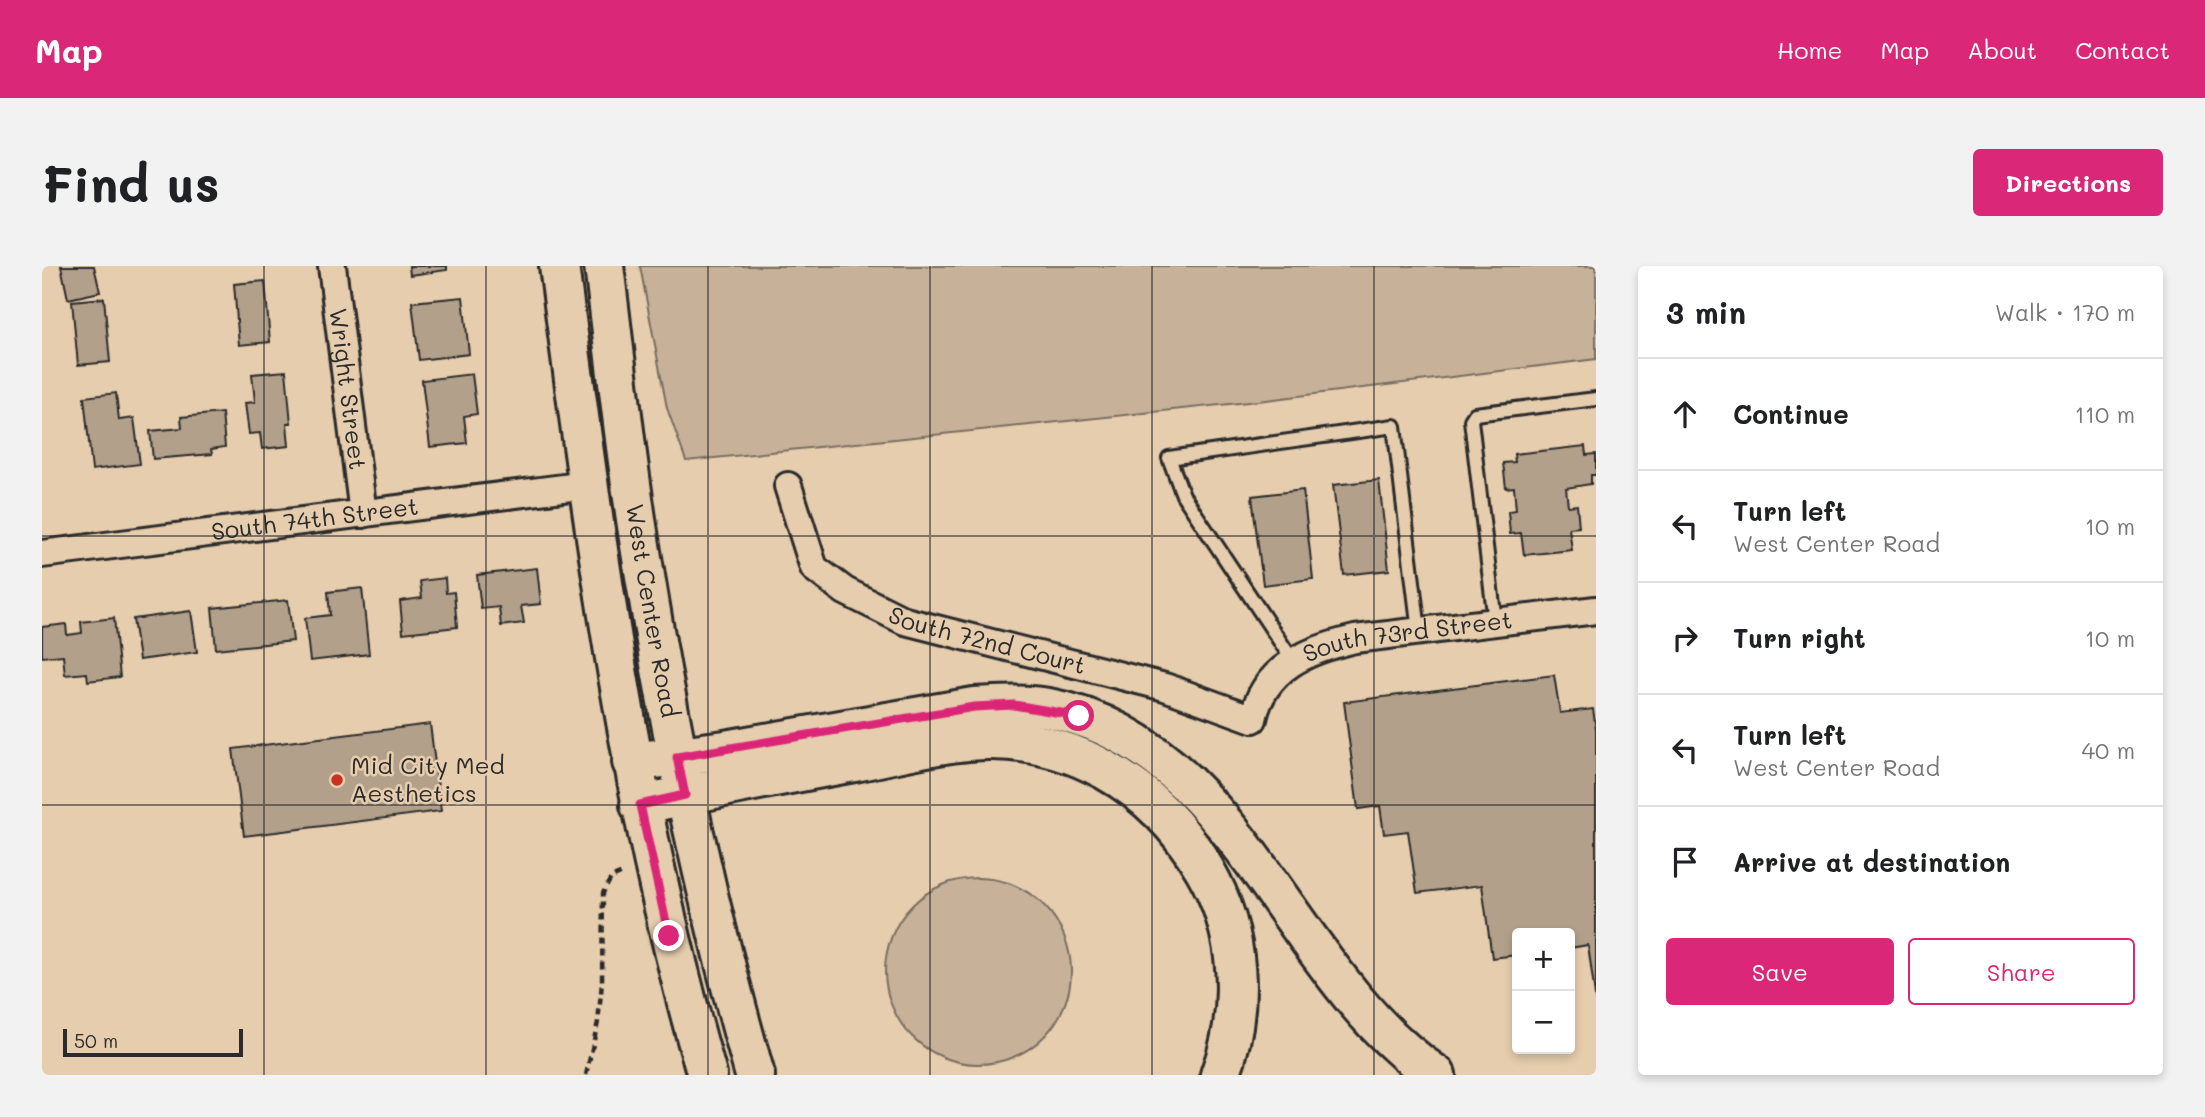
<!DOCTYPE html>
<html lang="en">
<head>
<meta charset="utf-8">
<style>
	body { margin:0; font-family:Mali,sans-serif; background:#f2f2f2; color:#202124 }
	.controls { position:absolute; right:21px; bottom:21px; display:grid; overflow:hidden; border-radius:7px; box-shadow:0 4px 10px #0003 }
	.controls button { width:63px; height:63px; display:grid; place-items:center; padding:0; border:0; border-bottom:2px solid #e0e0e0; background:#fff; color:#202124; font:35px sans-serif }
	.scale { position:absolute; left:21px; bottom:18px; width:180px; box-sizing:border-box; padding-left:7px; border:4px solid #2b2b2b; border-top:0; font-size:19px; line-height:24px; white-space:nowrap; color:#2b2b2b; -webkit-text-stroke:5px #e6cdae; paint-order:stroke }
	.stop { position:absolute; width:21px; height:21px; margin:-16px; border:5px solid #db2777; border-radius:50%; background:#fff }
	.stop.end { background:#db2777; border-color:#fff; box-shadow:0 2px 7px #0008 }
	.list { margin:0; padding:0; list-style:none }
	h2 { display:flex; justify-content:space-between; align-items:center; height:91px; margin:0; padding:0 28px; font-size:30px }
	h2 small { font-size:23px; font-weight:400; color:#757577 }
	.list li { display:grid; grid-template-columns:46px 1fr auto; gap:21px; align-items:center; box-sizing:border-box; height:112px; padding:0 28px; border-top:2px solid #e0e0e0 }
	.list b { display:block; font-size:26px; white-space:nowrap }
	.list p { margin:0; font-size:23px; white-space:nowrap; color:#757577 }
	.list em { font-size:23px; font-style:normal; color:#757577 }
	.actions { display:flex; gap:14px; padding:21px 28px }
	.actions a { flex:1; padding:16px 0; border:2px solid #db2777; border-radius:7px; text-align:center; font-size:24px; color:#db2777 }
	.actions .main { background:#db2777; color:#fff }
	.icon { flex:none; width:38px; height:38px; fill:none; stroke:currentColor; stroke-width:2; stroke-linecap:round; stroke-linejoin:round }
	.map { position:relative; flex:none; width:1554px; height:809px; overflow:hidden; border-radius:7px }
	header { display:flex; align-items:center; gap:42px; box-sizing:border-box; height:98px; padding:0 35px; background:#db2777; color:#fff }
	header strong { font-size:33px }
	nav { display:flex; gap:38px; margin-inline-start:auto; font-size:24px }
	.intro { display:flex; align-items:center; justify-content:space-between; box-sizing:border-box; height:168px; padding:0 42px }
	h1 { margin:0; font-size:49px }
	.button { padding:18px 32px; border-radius:7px; background:#db2777; color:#fff; font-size:24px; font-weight:700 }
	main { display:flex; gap:42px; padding:0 42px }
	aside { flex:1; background:#fff; border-radius:7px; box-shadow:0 4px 10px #0003 }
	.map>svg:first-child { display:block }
</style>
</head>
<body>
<header>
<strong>Map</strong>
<nav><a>Home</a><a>Map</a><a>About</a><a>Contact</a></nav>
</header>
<div class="intro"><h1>Find us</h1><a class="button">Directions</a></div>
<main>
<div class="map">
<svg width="1554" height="809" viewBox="0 0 1554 809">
	<rect width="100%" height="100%" fill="#e6cdae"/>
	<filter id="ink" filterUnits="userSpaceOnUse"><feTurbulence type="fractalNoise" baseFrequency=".0143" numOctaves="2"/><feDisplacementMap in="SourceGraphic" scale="14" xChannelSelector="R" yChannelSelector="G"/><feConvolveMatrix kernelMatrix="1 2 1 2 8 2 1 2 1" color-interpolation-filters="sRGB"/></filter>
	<g filter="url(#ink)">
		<g fill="#c7b299" stroke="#796e62" stroke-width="2">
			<path d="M598,0H1554V93L1216,135L644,195L625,142Z"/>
			<circle cx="936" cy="705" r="93"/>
		</g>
		<g fill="#b2a08a" stroke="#2b2b2b" stroke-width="2">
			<path d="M19,0H52L58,26L26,33Z"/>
			<path d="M367,0H405V4L368,9Z"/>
			<path d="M223,15L228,76L197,79L192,18Z"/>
			<path d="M421,31L427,88L377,94L370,36Z"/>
			<path d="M62,32L68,96L36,99L30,35Z"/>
			<path d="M244,105L249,157H245L247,180L220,183L218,167L207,168L203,137L213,136L210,108Z"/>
			<path d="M430,108L435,148L422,150L425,177L388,181L380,114Z"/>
			<path d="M74,127L77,154L92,152L98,198L50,204L42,131Z"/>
			<path d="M180,147L183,181L169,183L170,188L111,193L108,165L140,162L139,151Z"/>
			<path d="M1543,180L1544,189L1554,188V209H1549V218L1524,222L1526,240L1535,239L1537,261L1527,262L1530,284L1482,289L1479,267L1468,268L1466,245L1474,244L1472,221L1464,222L1461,197L1473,196L1472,188Z"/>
			<path d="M1337,214L1347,304L1302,309L1291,219Z"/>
			<path d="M1261,224L1271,313L1221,319L1210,230Z"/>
			<path d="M495,302L499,338L479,340L482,357L459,360L457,341L439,343L435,309Z"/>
			<path d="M403,312L404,327L412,326L415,361L361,367L358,335L380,332L378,315Z"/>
			<path d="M320,322L327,388L268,395L263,352L288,349L286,326Z"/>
			<path d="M246,334L251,375L174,383L170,342Z"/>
			<path d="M149,345L155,386L97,394L91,353Z"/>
			<path d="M72,352L78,411L46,415L45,407L23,409L21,389L0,391V361L24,358L25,369L40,367L39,356Z"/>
			<path d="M1512,409L1518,447L1551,443L1554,463V737L1546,679L1528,682V667H1475V689L1450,692L1440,619L1375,627L1366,565L1342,568L1338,540L1316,543L1302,436Z"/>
			<path d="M388,458L399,545L202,570L191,483Z"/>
		</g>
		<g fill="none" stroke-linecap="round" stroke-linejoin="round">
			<g stroke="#2b2b2b" stroke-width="18">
				<g id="service">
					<path d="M1453,356L1429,154L1433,148L1554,133"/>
					<path d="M1251,395L1141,229L1127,192L1352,160L1377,365"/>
				</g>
			</g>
			<g stroke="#2b2b2b" stroke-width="32">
				<g id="minor">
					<path id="s1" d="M290,0L321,248"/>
					<path id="s2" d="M746,220L772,302L803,325L863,355L1123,421L1211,453C1222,401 1266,384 1313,373L1554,344"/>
					<path id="s3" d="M0,288L545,219"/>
				</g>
			</g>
			<g stroke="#2b2b2b" stroke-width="44">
				<g id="primary">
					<path d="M517,0C553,274 588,543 665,809"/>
					<path id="s4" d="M562,0C575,105 586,211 604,316C631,483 667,647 713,809"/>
					<path d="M590,496L683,484L932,441C957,440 981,438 1006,442C1197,477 1246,711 1394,809"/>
					<path d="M598,539C669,523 740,509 812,496C849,489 888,478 926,475C1027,466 1114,519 1163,604C1199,666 1203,743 1178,809"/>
				</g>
			</g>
			<path stroke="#2b2b2b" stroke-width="4.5" stroke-dasharray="7 5" stroke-linecap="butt" d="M544,809L556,756L560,717L561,627L569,612L583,606"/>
			<use href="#service" stroke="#e6cdae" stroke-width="12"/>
			<use href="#minor" stroke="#e6cdae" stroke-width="26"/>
			<use href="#primary" stroke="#e6cdae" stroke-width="38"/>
		</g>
	</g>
	<g fill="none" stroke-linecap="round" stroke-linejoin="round" filter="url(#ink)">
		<path stroke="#db2777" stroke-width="9" d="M627,670L598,539L643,529L635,491L932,441L972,439L1037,450"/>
	</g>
	<path fill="none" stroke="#2b2b2b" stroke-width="2" stroke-opacity="0.55" d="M222,0V809M444,0V809M666,0V809M888,0V809M1110,0V809M1332,0V809M0,270H1554M0,539H1554"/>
	<circle fill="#c8321e" stroke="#e6cdae" stroke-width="2.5" cx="295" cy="514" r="7"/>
	<g text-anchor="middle" stroke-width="5" stroke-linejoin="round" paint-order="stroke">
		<g font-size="24" fill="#2b2b2b" stroke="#e6cdae">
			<text dy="8" stroke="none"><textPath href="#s1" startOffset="124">Wright Street</textPath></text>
			<text dy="8" stroke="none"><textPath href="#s3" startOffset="275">South 74th Street</textPath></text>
			<text dy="8" stroke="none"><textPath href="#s4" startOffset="348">West Center Road</textPath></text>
			<text dy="8" stroke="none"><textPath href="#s2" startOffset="276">South 72nd Court</textPath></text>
			<text dy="8" stroke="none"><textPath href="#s2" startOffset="744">South 73rd Street</textPath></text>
		</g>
		<g font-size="24" fill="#2b2b2b" stroke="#e6cdae" text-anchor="start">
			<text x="309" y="508">Mid City Med<tspan x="309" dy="28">Aesthetics</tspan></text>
		</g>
	</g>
</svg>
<div class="controls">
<button>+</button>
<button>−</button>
</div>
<div class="scale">50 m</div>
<div class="stop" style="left:1037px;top:450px"></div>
<div class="stop end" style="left:627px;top:670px"></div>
</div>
<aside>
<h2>3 min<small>Walk · 170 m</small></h2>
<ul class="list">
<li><svg class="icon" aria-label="ahead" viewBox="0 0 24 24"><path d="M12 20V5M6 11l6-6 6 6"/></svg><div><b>Continue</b></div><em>110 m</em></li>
<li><svg class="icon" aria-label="left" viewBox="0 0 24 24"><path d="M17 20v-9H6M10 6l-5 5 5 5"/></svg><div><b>Turn left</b><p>West Center Road</p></div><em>10 m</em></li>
<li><svg class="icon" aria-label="right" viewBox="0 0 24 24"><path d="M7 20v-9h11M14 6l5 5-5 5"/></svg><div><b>Turn right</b></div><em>10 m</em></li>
<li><svg class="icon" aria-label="left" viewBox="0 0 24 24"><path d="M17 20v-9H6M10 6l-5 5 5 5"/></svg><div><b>Turn left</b><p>West Center Road</p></div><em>40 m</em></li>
<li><svg class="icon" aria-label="arrive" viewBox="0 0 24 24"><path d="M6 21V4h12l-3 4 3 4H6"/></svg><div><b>Arrive at destination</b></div></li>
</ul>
<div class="actions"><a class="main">Save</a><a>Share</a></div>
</aside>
</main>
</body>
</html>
